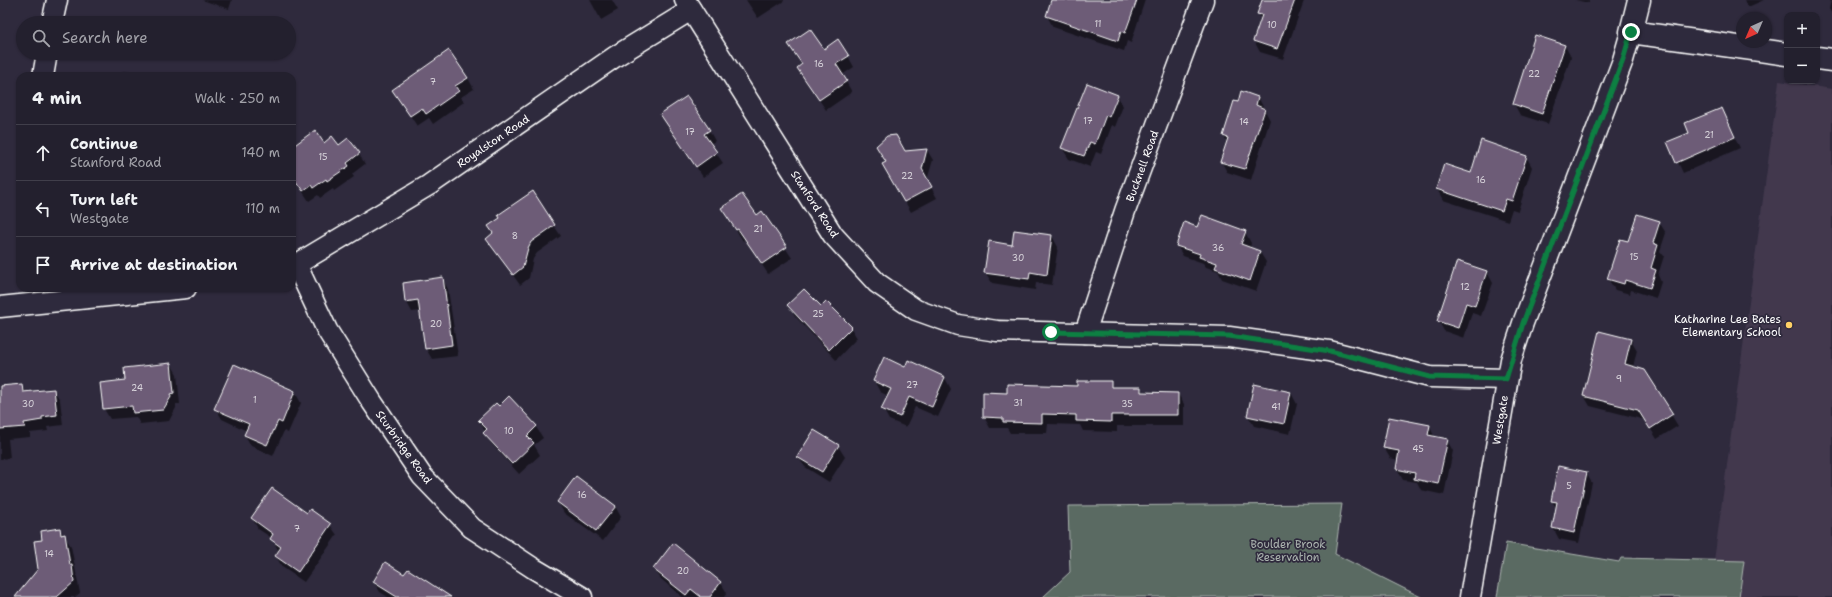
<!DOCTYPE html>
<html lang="en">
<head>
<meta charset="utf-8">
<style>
	body { margin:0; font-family:"Shantell Sans",sans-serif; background:#2b2836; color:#f1f3f6 }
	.controls { position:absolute; right:12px; top:12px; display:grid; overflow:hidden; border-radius:8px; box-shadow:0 1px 3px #0004 }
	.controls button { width:36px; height:36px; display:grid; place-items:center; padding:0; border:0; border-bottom:1px solid #403e4a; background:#23202e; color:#f1f3f6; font:20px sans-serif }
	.compass { position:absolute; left:1736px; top:12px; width:36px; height:36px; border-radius:50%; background:#23202e; box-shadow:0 1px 3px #0004; rotate:224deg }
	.stop { position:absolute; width:12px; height:12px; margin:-9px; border:3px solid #0b8043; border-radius:50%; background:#fff }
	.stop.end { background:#0b8043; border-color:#fff; box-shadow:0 1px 4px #0008 }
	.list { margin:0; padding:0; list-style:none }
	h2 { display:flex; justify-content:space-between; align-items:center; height:52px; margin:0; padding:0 16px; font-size:17px }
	h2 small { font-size:13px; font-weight:400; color:#a3a3aa }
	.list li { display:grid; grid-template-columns:26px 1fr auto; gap:12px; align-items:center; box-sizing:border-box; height:56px; padding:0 16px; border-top:1px solid #403e4a }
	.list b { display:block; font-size:15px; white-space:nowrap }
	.list p { margin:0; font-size:13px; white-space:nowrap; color:#a3a3aa }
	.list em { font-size:13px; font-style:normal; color:#a3a3aa }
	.icon { flex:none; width:22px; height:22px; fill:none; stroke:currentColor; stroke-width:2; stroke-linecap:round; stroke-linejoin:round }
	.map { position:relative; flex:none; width:1832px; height:597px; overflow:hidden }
	.search { position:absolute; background:#23202e; box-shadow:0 1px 3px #0004; left:16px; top:16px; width:280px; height:44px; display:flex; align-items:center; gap:10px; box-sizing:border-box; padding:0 14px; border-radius:22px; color:#a3a3aa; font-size:15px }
	.panel { position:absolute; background:#23202e; box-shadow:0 1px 3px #0004; left:16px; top:72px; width:280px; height:220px; border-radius:12px }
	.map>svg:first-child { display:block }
</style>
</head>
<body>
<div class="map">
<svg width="1832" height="597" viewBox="0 0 1832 597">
	<rect width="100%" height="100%" fill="#2f2a3d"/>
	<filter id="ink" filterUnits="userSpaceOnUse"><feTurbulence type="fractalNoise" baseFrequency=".025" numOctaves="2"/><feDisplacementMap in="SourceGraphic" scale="8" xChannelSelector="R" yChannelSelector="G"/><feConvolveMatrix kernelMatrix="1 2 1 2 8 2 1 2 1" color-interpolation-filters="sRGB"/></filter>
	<g filter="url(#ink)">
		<path fill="#42394e" d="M1779,81L1832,89V597H1739L1744,561H1714Z"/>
		<g fill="#5a6b62" stroke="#acb5b0">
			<path d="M1342,504L1335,554L1421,597H1043L1070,572L1068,506Z"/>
			<path d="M1506,543L1619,562L1621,558L1744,561L1739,597H1497Z"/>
		</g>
		<g fill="#0007">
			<path d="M202,0H232L229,9Z"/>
			<path d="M590,0H612L618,10L601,20Z"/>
			<path d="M746,0H784V1L758,18Z"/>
			<path d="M1052,0H1145L1131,43L1127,41L1124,51L1053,27L1047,16Z"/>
			<path d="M1263,0L1304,1L1283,59L1260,52L1254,41L1261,19L1258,14Z"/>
			<path d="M1575,0H1589V3Z"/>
			<path d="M1744,0H1764L1748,7Z"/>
			<path d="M1831,0H1832V14L1829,9Z"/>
			<path d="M1565,46L1571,57L1548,124L1520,115L1514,104Z"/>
			<path d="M824,51L848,56L854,67L842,75L852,92L826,110L805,79Z"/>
			<path d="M123,71L151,75V76H122Z"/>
			<path d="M468,78L474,89L461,97L464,102L433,124L429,118L417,126L393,90Z"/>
			<path d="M1117,95L1123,106L1115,127L1112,125L1101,154L1096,152L1090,167L1069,159L1062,148Z"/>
			<path d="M1258,97L1270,120L1251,180L1227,172L1221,161L1227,142L1224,136L1239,103Z"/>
			<path d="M1722,109L1740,148L1683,173L1669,143L1691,134Z"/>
			<path d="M668,125L709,130L715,141L710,144L723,163L703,177Z"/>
			<path d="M324,144L359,154L365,164L352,174L354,177L334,191L333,189L320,198L318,195L309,201L292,176V149Z"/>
			<path d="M927,150L933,160L927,180L937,198L911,212L883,165L905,152Z"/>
			<path d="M1526,156L1532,167L1518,211L1512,209L1508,221L1443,200L1437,189L1471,174Z"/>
			<path d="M532,193L561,236L537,253L533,259L529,278L520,285L487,239Z"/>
			<path d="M762,212L792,258L768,274L745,239L743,241L729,219L756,216Z"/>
			<path d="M1659,222L1666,233L1660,251L1664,256L1658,275L1661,282L1656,298L1631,290L1630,294L1615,290L1608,279L1629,242Z"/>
			<path d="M1198,228L1245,232L1251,243L1250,248L1259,251L1266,262L1256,291L1222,279L1218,271L1206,267L1203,263L1183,256L1177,246Z"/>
			<path d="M1052,236L1058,247L1052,285L1036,283L1035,290L992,283L985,272L1012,246Z"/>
			<path d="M1458,262L1487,272L1493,283L1481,316L1472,313L1464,338L1444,331L1438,320Z"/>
			<path d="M442,278L448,289L458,356L432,359L426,349L421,311L412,312L406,301Z"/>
			<path d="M789,305L821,307L851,328L857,338L836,360L795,316Z"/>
			<path d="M1631,340L1637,350L1633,367L1644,370L1678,426L1657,439L1645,420L1590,406L1584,396Z"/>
			<path d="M908,362L945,378L951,389L938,417L915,407L906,427L889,420L883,409L889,396L880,392L874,381L905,368Z"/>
			<path d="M171,364L177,374L180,404H176V408L169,421L140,424L136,417L110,419L104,409L126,381Z"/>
			<path d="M234,366L295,392L301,403L288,433L284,431L273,456L251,446L245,435L247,431L222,419L216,409Z"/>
			<path d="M1110,382L1113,388H1141L1143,393L1178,394L1184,404V426H1117V432L1083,431L1080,425L1048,424L1047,433H1010L1007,428H990L984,417V393L1008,394Z"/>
			<path d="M21,385L26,393L54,390L60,400L63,425L47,427L48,431L30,433V437L8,439L10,458L0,459V387Z"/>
			<path d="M1291,393L1297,404L1290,434L1254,426L1248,416Z"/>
			<path d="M509,398L536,427L543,438L534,445L540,455L519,474L491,443L479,420L499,407Z"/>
			<path d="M1429,425L1435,438L1447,440L1453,451L1444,495L1421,490L1417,482L1403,480L1397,469L1398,460L1390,458L1384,448Z"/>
			<path d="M814,431L838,446L845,457L829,482L805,467L798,457Z"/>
			<path d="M1586,473L1592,483L1579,543L1559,539L1553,528L1557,509L1552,501Z"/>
			<path d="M558,502L615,506L621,517L603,541L564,513Z"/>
			<path d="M308,514L330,525L337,535L304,582L282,567L276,556L279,552L272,538L258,529L252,518Z"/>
			<path d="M59,529L71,546L80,593L75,597H17L39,569L43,541Z"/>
			<path d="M673,545L721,583L727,593L724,597H682L661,579L654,569Z"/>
			<path d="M405,576L450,597H388L380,592L374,582Z"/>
		</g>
		<g fill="#6d5c77" stroke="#fff">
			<path d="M1051,0H1137L1125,33L1121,31L1118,41L1046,16Z"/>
			<path d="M1262,0H1295L1277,49L1253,41L1262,15L1257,14Z"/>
			<path d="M810,29L824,49L838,39L849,56L836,64L847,81L819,100L797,68L802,64L788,44Z"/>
			<path d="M1535,35L1565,45L1542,114L1513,104Z"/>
			<path d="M449,50L468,78L455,86L459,91L426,114L422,108L410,116L392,90Z"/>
			<path d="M1087,83L1118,95L1109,117L1106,115L1095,144L1090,142L1084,156L1061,148Z"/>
			<path d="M1241,91L1258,97L1256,105L1265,109L1245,169L1220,162L1228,138L1223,136L1234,101L1238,102Z"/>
			<path d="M687,96L710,130L704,134L717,152L696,167L660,114Z"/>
			<path d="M1722,108L1735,137L1676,163L1667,142L1689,133L1685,123Z"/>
			<path d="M315,130L324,143L332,136L339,145L348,138L360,153L347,163L349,166L327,181L326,179L313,188L311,185L303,191L292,176V147Z"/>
			<path d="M896,135L905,151L927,149L922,169L932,187L904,202L882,164L886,162L876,146L887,136Z"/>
			<path d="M1481,140L1527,156L1512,201L1506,199L1502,211L1436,189L1444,164L1471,173Z"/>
			<path d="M533,191L555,225L531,242L528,248L523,267L513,275L486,239L493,233L488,226L500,218L498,215Z"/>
			<path d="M742,194L757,215L762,211L787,247L762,264L738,229L736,230L721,208Z"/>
			<path d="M1637,214L1660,221L1653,243L1658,245L1651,268L1656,270L1650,288L1625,280L1624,284L1607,279L1620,239L1628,241Z"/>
			<path d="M1202,215L1246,231L1241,244L1260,251L1250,281L1215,268L1217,263L1199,257L1200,254L1176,246L1184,222L1197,227Z"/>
			<path d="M1014,230L1052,235L1047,275L1030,272L1029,279L984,273L989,241L1012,245Z"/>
			<path d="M1457,261L1487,271L1475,306L1466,303L1458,328L1437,321Z"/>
			<path d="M443,277L452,345L425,349L418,300L405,302L403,283Z"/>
			<path d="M804,289L821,306L826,301L852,327L829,350L787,305Z"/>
			<path d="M1599,331L1631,339L1625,364L1645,370L1673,414L1650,429L1638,410L1583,396Z"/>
			<path d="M884,357L905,367L908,360L945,377L932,407L909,397L900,417L881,409L891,389L873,381Z"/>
			<path d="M171,363L174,393L170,394L171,397L163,410L133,413L132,406L103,409L100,383L125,380L124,368Z"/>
			<path d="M234,364L295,391L282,423L278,421L267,445L244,435L249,424L214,409Z"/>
			<path d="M1077,381H1111V387H1141V392L1178,393V415H1111V422L1076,421V415L1042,414V423L1003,422V418L983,417V392L1007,393V384L1077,386Z"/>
			<path d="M22,384L23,392L54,389L57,415L42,417V420L24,423L25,427L0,429V386Z"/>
			<path d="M1254,384L1291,392L1284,424L1247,416Z"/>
			<path d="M509,396L537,426L527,436L534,443L512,464L483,433L487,429L478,420L496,403L499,406Z"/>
			<path d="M1389,417L1430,425L1428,435L1448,439L1438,484L1414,479L1415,473L1396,469L1399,451L1383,448Z"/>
			<path d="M814,430L839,445L822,472L797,457Z"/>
			<path d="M1558,466L1587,472L1574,533L1552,528L1557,502L1551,501Z"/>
			<path d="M576,476L616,506L596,531L557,502Z"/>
			<path d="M272,488L307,513L310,509L331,524L298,572L275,556L281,547L270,539L273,534L251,518Z"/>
			<path d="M60,528L61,535L65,534L70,565H72L74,582L57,597H15L38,569L34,541L42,540L41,531Z"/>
			<path d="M673,543L721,582L710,597H701L691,589L686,595L653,569Z"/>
			<path d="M385,562L404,574L408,569L451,597H397L373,582Z"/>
		</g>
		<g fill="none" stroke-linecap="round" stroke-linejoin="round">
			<g stroke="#fff" stroke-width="23">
				<g id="minor">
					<path d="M685,0L833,235L877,283L916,310L958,325L997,331L1229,337L1329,351L1430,377L1506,379"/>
					<path d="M52,23L57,0"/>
					<path d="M43,76L47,53"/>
					<path d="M297,266L327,330L372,402L422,476L472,528L533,568L582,597"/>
					<path d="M292,267L429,185L616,56L691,10"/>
					<path d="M0,307L186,288"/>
					<path d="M1085,333L1125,211L1203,0"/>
					<path d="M1470,597L1511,360L1523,323L1623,60L1631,32"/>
				</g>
			</g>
			<g stroke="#fff" stroke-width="25">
				<g id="tertiary">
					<path d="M1639,0L1631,32L1787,54"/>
					<path d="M1817,58L1832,60"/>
				</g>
			</g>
			<use href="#minor" stroke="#2f2a3d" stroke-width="20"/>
			<use href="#tertiary" stroke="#2f2a3d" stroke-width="22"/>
		</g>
	</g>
	<g fill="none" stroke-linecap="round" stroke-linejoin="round" filter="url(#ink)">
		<path stroke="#0b8043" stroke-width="5" d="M1051,332L1229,336L1330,351L1430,377L1506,379L1523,323L1623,60L1631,32"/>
	</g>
	<circle fill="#ffd166" stroke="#2f2a3d" stroke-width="1.5" cx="1789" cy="325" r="4"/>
	<g text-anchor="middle" stroke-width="3.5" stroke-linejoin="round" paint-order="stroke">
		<g font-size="9" fill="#dad6dd">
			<text x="1098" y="27">11</text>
			<text x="1272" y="28">10</text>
			<text x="819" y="67">16</text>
			<text x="1534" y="77">22</text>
			<text x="433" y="85">7</text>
			<text x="1088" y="124">17</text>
			<text x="1244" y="125">14</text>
			<text x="690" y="135">17</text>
			<text x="1709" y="138">21</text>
			<text x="323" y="160">15</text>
			<text x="907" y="179">22</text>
			<text x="1481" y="183">16</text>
			<text x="758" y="232">21</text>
			<text x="515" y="239">8</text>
			<text x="1218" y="251">36</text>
			<text x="1634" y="260">15</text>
			<text x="1018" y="261">30</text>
			<text x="1465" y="290">12</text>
			<text x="818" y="317">25</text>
			<text x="436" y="327">20</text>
			<text x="1619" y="382">9</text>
			<text x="912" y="388">27</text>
			<text x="137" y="391">24</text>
			<text x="255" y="403">1</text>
			<text x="1018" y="406">31</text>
			<text x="28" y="407">30</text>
			<text x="1127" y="407">35</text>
			<text x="1276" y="410">41</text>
			<text x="509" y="434">10</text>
			<text x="1418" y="452">45</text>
			<text x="1569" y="489">5</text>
			<text x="582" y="498">16</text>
			<text x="297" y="532">7</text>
			<text x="49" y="557">14</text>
			<text x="683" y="574">20</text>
		</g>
		<g font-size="11" fill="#fff" stroke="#2f2a3d">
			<text transform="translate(493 141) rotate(-34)" y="4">Royalston Road</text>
			<text transform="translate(1142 166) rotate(-70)" y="4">Bucknell Road</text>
			<text transform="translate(815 204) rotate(57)" y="4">Stanford Road</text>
			<text transform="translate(1500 420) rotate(-81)" y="4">Westgate</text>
			<text transform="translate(404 447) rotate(54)" y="4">Sturbridge Road</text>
		</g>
		<g font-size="11" fill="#fff" stroke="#2f2a3d" text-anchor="end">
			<text x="1781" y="323">Katharine Lee Bates<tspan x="1781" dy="13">Elementary School</tspan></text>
		</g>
		<g font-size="11" fill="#acb5b0" stroke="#2f2a3d">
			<text x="1288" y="548">Boulder Brook<tspan x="1288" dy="13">Reservation</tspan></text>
		</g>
	</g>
</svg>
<div class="controls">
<button>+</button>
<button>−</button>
</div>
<svg class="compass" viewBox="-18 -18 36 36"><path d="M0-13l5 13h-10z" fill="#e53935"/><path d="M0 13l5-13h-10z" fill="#a3a3aa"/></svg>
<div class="stop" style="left:1051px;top:332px"></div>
<div class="stop end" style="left:1631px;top:32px"></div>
<div class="search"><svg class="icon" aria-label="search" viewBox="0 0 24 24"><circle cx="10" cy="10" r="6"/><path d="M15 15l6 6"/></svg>Search here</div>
<section class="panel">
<h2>4 min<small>Walk · 250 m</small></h2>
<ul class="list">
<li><svg class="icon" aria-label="ahead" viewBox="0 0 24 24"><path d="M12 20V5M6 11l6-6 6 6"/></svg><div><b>Continue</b><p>Stanford Road</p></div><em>140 m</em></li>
<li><svg class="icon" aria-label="left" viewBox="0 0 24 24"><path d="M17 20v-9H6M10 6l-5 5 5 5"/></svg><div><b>Turn left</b><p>Westgate</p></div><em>110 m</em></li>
<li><svg class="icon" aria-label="arrive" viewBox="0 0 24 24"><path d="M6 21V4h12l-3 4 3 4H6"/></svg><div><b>Arrive at destination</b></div></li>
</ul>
</section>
</div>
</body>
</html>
